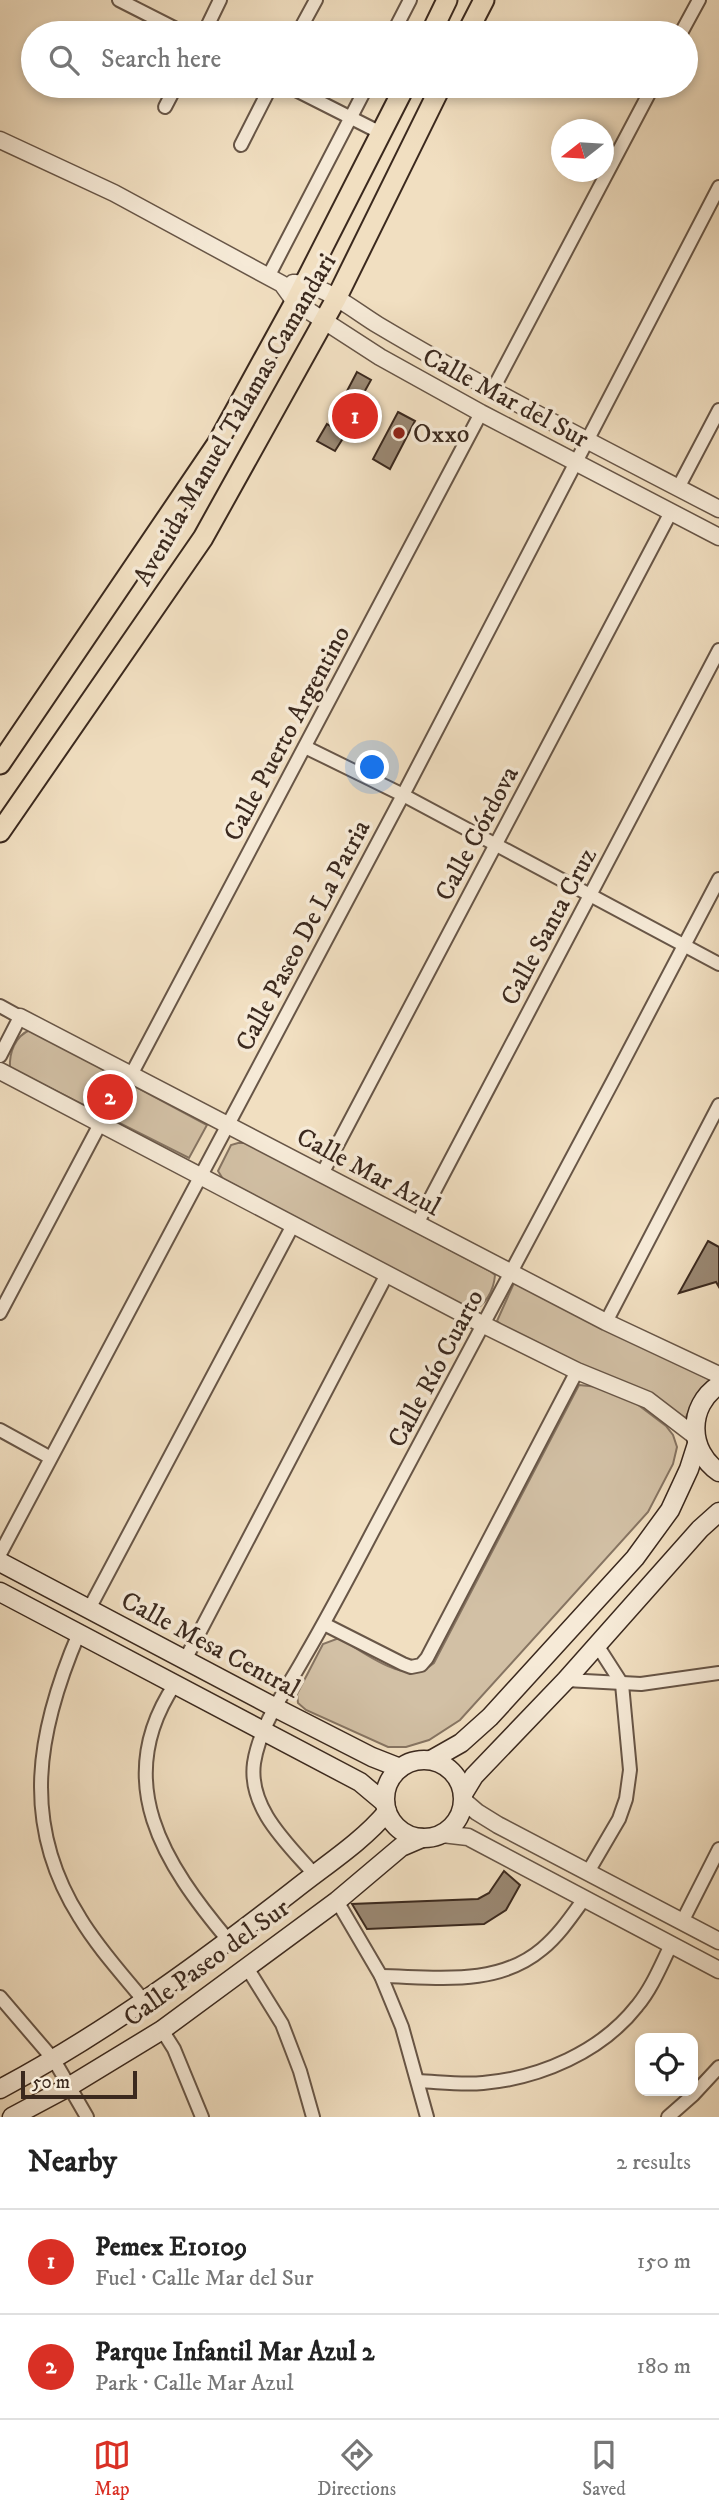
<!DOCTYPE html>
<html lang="en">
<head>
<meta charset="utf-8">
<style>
	body { margin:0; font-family:"IM FELL DW Pica",serif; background:#f6f6f6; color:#222 }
	.controls { position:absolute; right:21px; bottom:21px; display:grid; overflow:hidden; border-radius:14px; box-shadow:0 4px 10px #0003 }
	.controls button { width:63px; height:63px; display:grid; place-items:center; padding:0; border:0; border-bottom:2px solid #e0e0e0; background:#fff; color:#222; font:35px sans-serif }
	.compass { position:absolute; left:551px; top:119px; width:63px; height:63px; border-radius:50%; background:#fff; box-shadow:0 4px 10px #0003; rotate:253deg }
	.scale { position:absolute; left:21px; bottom:18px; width:116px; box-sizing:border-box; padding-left:7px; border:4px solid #3b291e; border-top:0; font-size:19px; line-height:24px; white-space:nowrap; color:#3b291e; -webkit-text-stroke:5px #f6ead7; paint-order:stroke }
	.you { position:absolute; left:373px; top:768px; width:24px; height:24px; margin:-18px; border:5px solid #fff; border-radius:50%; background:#1a73e8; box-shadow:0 0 0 10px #1a73e833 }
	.badge { display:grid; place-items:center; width:46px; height:46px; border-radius:50%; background:#d93025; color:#fff; font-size:23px; font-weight:700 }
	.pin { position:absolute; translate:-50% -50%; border:4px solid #fff; box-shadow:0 2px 7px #0006 }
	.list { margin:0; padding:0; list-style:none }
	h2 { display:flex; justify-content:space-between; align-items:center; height:91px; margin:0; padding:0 28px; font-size:30px }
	h2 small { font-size:23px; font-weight:400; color:#767676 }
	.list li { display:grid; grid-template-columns:46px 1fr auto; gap:21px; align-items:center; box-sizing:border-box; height:105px; padding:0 28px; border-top:2px solid #e0e0e0 }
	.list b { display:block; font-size:26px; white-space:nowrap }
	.list p { margin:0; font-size:23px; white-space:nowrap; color:#767676 }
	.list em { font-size:23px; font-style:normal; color:#767676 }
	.icon { flex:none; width:38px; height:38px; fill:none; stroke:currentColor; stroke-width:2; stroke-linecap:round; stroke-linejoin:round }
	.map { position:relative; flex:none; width:719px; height:2117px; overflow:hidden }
	.search { position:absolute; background:#fff; box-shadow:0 4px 10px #0003; left:21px; right:21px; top:21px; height:77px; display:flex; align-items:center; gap:18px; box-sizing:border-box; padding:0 24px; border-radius:38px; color:#767676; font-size:26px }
	.sheet { height:301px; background:#fff }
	nav { display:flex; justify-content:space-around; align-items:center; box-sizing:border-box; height:98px; border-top:2px solid #e0e0e0; background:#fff; font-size:19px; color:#767676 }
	nav a { display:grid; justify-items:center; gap:4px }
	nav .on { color:#d93025 }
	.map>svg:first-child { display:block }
</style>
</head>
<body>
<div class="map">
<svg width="719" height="2117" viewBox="0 0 719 2117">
	<rect width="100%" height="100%" fill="#f1dfc1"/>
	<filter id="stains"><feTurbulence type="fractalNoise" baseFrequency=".00286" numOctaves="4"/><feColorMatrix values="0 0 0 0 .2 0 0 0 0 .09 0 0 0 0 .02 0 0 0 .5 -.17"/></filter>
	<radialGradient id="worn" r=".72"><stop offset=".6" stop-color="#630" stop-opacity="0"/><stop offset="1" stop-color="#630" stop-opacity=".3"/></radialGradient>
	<g fill="#d2c0a5" stroke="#867462" stroke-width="2">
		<path d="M30,1030L207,1125L189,1158L10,1068C9,1053 15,1036 30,1030Z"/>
		<path d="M238,1143H247L490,1271L495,1275C494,1289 485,1309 470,1310L223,1179L218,1171L231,1145Z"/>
		<path d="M514,1283L715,1382L691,1407L685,1419L584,1366L510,1332L497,1321Z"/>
		<path d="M579,1385L599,1387L629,1398L666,1426L673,1435L677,1447L673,1464L648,1512L460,1720L429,1740L406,1747H388L306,1710L298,1703L297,1694L323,1644L339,1638C366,1653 406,1688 434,1663Z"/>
	</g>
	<g fill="#9a8873" stroke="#3b291e" stroke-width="2">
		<path d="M357,372L371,380L361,398L347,391Z"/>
		<path d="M398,412L415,421L390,469L373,459Z"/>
		<path d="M327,424L345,435L335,451L317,441Z"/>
		<path d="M708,1241L719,1247V1287L716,1282L679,1293Z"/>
		<path d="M504,1871L520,1885L506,1910L484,1924L367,1929L352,1904L478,1899L489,1893Z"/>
	</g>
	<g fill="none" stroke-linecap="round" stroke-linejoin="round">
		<g stroke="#685647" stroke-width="16">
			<g id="minor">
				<path d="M119,0L184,33"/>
				<path d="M204,33L220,0"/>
				<path d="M298,33L316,0"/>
				<path d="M393,33L410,0"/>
				<path d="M681,33L699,0"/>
				<path d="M288,86L381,133"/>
				<path d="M165,107L176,86"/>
				<path d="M241,145L271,86"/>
				<path d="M268,277L367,86"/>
				<path d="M492,391L653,86"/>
				<path d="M678,488L719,410"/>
				<path d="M305,747L403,795L719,964"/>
				<path d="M0,1006L20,1017L0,1056"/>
				<path d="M131,1075L481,413"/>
				<path d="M322,1174L671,512"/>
				<path d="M417,1224L719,650"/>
				<path d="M0,1313L100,1124"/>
				<path d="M606,1322L719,1105"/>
				<path d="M0,1430L49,1457"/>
				<path d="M0,1554L403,795L719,187"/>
				<path d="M89,1609L293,1225"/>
				<path d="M324,1624L403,1664L411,1667L421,1665L427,1658L577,1371"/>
				<path d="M79,1633C37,1731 20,1823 80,1918C98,1948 123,1975 145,2002"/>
				<path d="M185,1660L387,1274"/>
				<path d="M566,1680L641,1684L719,1673"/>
				<path d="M175,1684C110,1781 164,1864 229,1941"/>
				<path d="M588,1872L619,1819L626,1799L630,1770L622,1684L597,1645"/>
				<path d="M314,1874C287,1843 248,1808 254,1763C260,1724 287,1689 305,1656C329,1615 351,1573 373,1531C490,1314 605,1097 719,879"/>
				<path d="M337,1901L381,1976L402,2027L427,2117"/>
				<path d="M682,1922L719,1849"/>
				<path d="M246,1966L282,2024L300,2071L313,2117"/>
				<path d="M381,1976C436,1977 497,1987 542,1949C559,1935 571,1917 584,1899"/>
				<path d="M0,1997L54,2060L87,2117"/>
				<path d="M162,2030L174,2049L202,2117"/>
				<path d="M418,2081C440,2082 461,2085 483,2083C540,2078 601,2052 637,2006C652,1988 661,1965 671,1945"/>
				<path d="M668,2117L693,2095L719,2067"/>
			</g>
		</g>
		<g stroke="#685647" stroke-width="19">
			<g id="tertiary">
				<path d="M0,140L114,193L282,284L295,302L380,357L481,413L719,537"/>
				<path d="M293,283C319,281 355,311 378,325C489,391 604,449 719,509"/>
				<path d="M20,1017L606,1322L719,1375"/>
				<path d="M0,1071L484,1325L577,1371L648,1400L695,1436"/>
				<path d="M463,1800L477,1812L498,1825L719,1941"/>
				<path d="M442,1834L468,1837L719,1970"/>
			</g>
		</g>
		<g stroke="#3b291e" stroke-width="21">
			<g id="secondary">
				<path d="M719,1385C687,1406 688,1451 719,1472"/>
				<path d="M0,1562L276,1708L372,1757L400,1768"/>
				<path d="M0,1592L360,1782L385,1803"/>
				<path d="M431,1760L461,1743L490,1717L635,1558L670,1510L689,1469L697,1444"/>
				<circle cx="424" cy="1799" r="39"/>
				<path d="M463,1794L474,1776L566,1680L700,1529L719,1512"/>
				<path d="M0,2089C105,2033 199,1964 293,1891C324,1866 361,1843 387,1812"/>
				<path d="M12,2117L70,2086L162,2030L337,1901L401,1847L422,1838"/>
			</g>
		</g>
		<g stroke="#3b291e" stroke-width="23">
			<g id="primary">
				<path d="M431,33L447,0"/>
				<path d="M467,33L484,0"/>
				<path d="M0,764L217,444L295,302L405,86"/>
				<path d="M0,832L203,538L336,299L441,86"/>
			</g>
		</g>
		<use href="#minor" stroke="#f6ead7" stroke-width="12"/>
		<use href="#tertiary" stroke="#f6ead7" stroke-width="16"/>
		<use href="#secondary" stroke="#f6ead7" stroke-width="18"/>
		<use href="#primary" stroke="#f1dfc1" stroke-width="19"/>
	</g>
	<circle fill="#8f2418" stroke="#f6ead7" stroke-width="2.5" cx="399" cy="433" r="7"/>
	<g text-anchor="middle" stroke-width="7" stroke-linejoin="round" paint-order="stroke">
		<g font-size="26" fill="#3b291e" stroke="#f6ead7">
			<text transform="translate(506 397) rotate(28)" y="9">Calle Mar del Sur</text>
			<text transform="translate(234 419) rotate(-60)" y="9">Avenida Manuel Talamas Camandari</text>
			<text transform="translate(286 733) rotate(-62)" y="9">Calle Puerto Argentino</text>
			<text transform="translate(476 833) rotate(-62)" y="9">Calle Córdova</text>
			<text transform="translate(548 926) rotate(-62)" y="9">Calle Santa Cruz</text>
			<text transform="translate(302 935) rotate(-62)" y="9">Calle Paseo De La Patria</text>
			<text transform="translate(369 1171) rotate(28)" y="9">Calle Mar Azul</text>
			<text transform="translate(435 1368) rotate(-62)" y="9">Calle Río Cuarto</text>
			<text transform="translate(211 1644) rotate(28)" y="9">Calle Mesa Central</text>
			<text transform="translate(206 1962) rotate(-36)" y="9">Calle Paseo del Sur</text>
		</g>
		<g font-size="26" fill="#3b291e" stroke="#f6ead7" text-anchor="start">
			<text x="413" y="442">Oxxo</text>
		</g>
	</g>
	<rect width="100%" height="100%" filter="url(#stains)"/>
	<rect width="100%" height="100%" fill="url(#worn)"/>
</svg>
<div class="controls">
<button><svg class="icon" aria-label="locate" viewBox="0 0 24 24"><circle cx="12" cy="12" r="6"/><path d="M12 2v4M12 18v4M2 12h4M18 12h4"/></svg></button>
</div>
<svg class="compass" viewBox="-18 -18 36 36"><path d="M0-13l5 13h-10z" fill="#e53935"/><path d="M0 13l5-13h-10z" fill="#767676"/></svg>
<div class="scale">50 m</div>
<div class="you"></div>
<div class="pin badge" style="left:355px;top:416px">1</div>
<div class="pin badge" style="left:110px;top:1097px">2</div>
<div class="search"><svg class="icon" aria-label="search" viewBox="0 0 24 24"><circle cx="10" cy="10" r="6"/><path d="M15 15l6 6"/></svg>Search here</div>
</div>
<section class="sheet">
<h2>Nearby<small>2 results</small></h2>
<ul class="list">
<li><span class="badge">1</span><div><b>Pemex E10109</b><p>Fuel · Calle Mar del Sur</p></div><em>150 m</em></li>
<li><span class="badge">2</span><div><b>Parque Infantil Mar Azul 2</b><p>Park · Calle Mar Azul</p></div><em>180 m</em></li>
</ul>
</section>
<nav>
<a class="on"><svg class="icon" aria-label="map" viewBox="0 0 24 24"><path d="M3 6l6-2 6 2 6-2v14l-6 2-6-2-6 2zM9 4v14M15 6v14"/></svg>Map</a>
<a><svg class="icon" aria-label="directions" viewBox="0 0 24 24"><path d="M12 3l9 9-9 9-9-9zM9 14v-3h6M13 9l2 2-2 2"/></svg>Directions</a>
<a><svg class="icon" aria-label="saved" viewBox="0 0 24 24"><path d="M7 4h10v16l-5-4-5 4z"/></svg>Saved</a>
</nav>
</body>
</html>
